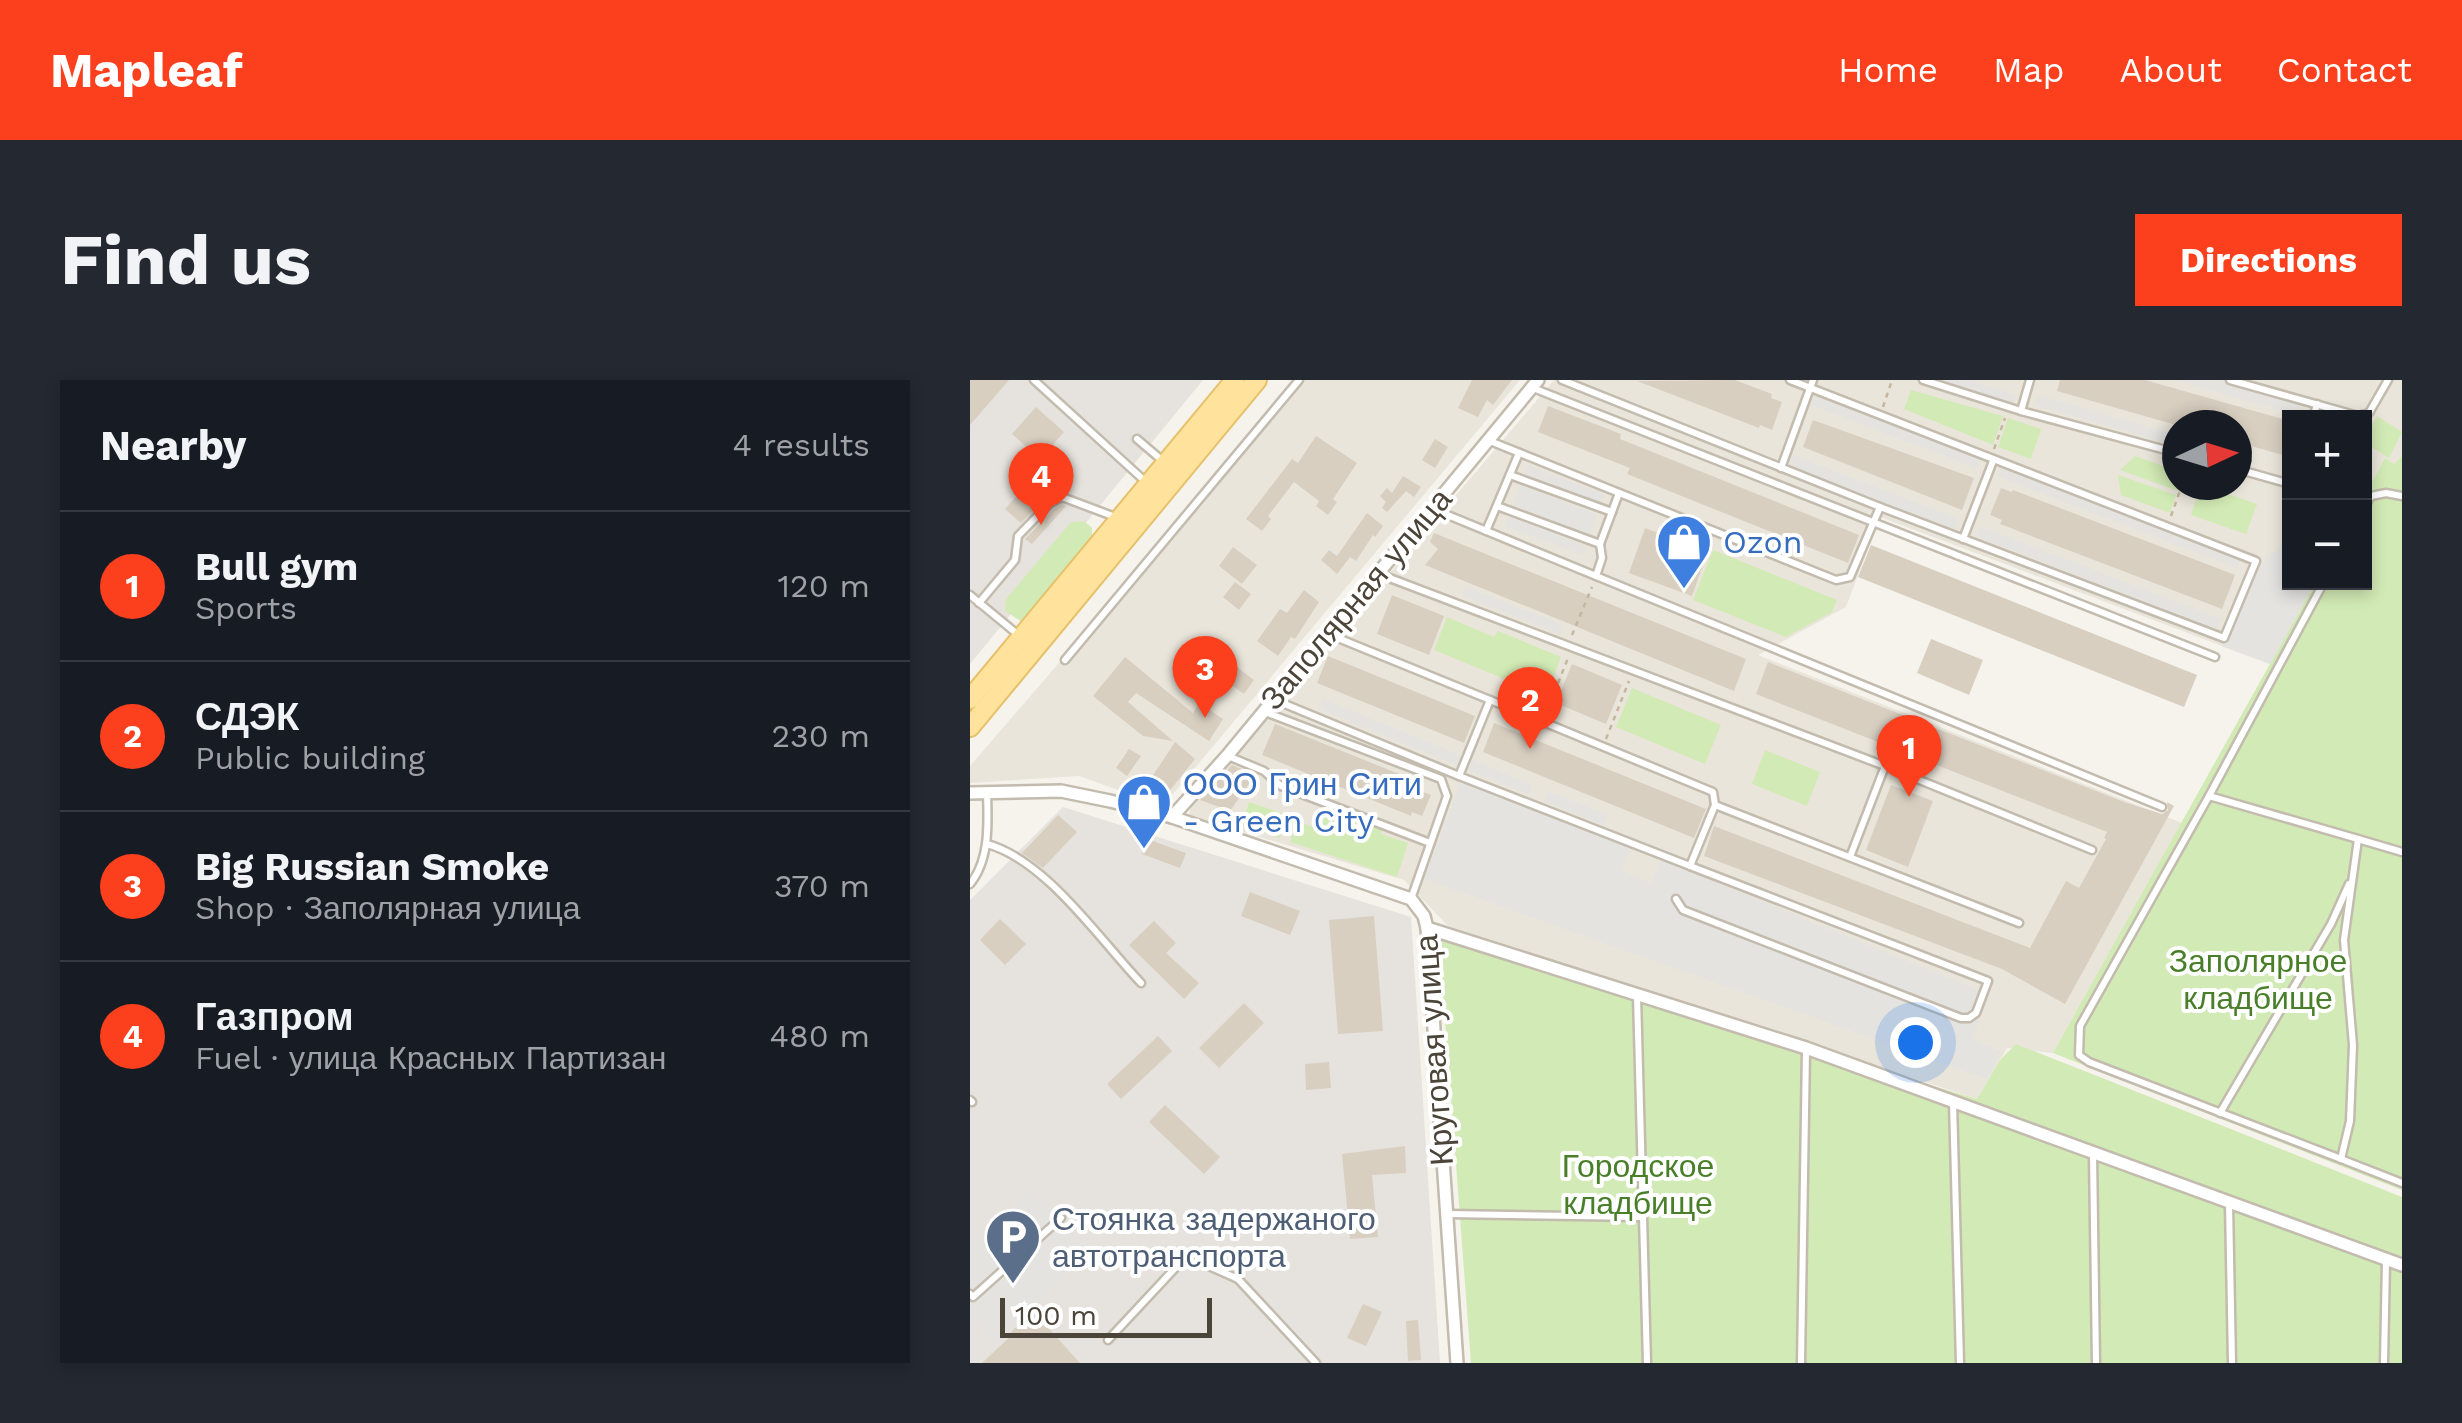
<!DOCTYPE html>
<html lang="en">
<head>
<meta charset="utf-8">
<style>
	body { margin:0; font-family:"Work Sans",sans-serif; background:#242831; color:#f1f3f6 }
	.controls { position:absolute; right:30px; top:30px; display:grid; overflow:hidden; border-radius:0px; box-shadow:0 5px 15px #0003 }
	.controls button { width:90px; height:90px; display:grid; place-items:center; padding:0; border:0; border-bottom:2px solid #363941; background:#171b24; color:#f1f3f6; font:50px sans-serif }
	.compass { position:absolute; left:1192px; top:30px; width:90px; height:90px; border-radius:50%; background:#171b24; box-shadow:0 5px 15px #0003; rotate:86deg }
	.scale { position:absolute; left:30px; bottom:25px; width:212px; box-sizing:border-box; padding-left:10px; border:5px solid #4b4439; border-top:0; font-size:28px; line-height:35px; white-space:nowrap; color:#4b4439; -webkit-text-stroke:8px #fff; paint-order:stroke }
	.you { position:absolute; left:945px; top:662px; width:35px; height:35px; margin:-25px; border:8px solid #fff; border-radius:50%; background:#1a73e8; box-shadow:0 0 0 15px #1a73e833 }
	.badge { display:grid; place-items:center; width:65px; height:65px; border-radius:50%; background:#fc3f1d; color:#fff; font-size:32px; font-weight:700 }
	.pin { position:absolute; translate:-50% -82px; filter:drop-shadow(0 2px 5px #0008) }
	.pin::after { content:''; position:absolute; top:52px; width:35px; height:30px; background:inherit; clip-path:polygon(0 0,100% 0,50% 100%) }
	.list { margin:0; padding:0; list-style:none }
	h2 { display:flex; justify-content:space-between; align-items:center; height:130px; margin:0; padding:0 40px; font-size:42px }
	h2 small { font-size:32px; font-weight:400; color:#9ea1a6 }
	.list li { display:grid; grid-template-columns:65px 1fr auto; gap:30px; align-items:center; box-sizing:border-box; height:150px; padding:0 40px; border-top:2px solid #363941 }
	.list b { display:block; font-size:38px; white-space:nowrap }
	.list p { margin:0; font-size:32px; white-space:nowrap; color:#9ea1a6 }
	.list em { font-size:32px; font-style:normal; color:#9ea1a6 }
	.map { position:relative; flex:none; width:1432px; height:983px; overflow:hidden; border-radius:0px }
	header { display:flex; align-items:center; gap:60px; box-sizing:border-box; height:140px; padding:0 50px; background:#fc3f1d; color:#fff }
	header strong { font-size:48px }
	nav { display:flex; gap:55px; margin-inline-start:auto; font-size:35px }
	.intro { display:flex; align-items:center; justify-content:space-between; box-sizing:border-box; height:240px; padding:0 60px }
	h1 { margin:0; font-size:70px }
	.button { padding:25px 45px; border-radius:0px; background:#fc3f1d; color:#fff; font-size:35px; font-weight:700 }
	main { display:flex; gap:60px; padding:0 60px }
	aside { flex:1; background:#171b24; border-radius:0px; box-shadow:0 5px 15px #0003 }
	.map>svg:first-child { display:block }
</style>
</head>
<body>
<header>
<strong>Mapleaf</strong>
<nav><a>Home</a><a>Map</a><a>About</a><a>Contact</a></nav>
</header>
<div class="intro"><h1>Find us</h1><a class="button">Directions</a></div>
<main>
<aside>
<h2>Nearby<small>4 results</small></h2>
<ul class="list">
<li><span class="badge">1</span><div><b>Bull gym</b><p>Sports</p></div><em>120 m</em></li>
<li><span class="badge">2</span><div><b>СДЭК</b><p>Public building</p></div><em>230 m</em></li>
<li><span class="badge">3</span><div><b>Big Russian Smoke</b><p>Shop · Заполярная улица</p></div><em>370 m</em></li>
<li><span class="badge">4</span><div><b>Газпром</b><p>Fuel · улица Красных Партизан</p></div><em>480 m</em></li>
</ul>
</aside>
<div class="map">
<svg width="1432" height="983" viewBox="0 0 1432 983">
	<rect width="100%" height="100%" fill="#f6f3ec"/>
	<g fill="#eae5da" fill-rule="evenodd">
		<path d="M333,0H550L193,426L109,396L0,403V386Z"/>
		<path d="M584,0H1432V76L1424,85L1415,78L1395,114L1394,38H1320V202L1345,203L1300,284L910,137L876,227L788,275L1212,443L1083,673L1037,668L1007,719L478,546L434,500L219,436L222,419L266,374ZM1207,45H1267V105H1207Z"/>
	</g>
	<g fill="#e6e2dd">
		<path d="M0,0H233L0,284Z"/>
		<path d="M93,427L441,537L470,983H0V520Z"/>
	</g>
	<g fill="#d2eab5">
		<path d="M941,10L1033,36L1023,65L934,29Z"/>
		<path d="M1407,36L1432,52L1419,78L1395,63V56Z"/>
		<path d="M1038,38L1071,49L1061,79L1028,67Z"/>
		<path d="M1165,76L1207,91L1208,111L1150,90Z"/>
		<path d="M1432,76V810L1083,673L1345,203L1394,202L1395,114L1415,78L1424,84Z"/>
		<path d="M1148,95L1206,115L1200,133L1151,115Z"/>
		<path d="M1231,105L1287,124L1276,154L1221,135Z"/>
		<path d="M114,141L122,148V156L51,241L35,231L36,219L101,142Z"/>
		<path d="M743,170L867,220L862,232L816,257L723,220Z"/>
		<path d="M477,237L524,257L528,251L591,277L576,316L464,270Z"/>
		<path d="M662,308L751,345L735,384L646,347Z"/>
		<path d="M795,370L850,392L837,426L782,404Z"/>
		<path d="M279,422L317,435L310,458L272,446Z"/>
		<path d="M356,432L412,450L411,454L438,463L427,497L320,462L327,442L350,449Z"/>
		<path d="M469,560L1007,719L1030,680L1046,664L1432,817V983H501Z"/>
	</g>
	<g fill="#e5e3e0">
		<path d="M964,0H1000L1046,15L1042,25Z"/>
		<path d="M1206,0H1246L1330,24L1327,35Z"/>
		<path d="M845,15L1011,79L1008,89L841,25Z"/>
		<path d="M1067,15L1207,55V66L1065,25Z"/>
		<path d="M823,75L989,139L985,150L819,85Z"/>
		<path d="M558,85L635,115L631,124L555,94Z"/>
		<path d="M1031,86L1271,178L1267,188L1027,96Z"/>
		<path d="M551,105L627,135L620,155L543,125Z"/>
		<path d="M539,136L615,166L612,175L535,146Z"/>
		<path d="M1319,143L1320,202L1345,203L1300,284L1251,266L1297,175L1307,171Z"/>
		<path d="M1009,146L1251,239L1247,249L1005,156Z"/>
		<path d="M496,207L593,245L590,254L492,216Z"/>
		<path d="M353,319L490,375L486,385L349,329Z"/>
		<path d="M502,380L563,405L558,414L498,390Z"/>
		<path d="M491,401L661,468L652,491L681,503L691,480L1020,615L1002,659L1031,671L1017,699L454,499Z"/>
		<path d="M578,411L638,435L634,445L574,421Z"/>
		<path d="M61,808L91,838L119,875L23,963L0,937V864Z"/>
	</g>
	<g fill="#d8cfc1">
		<path d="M0,0H39L0,45Z"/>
		<path d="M502,0H542L523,25L517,20L508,37L488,28Z"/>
		<path d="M765,0L802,14L801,18L812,22L802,50L790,45L789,48L667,1Z"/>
		<path d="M1090,0H1175L1320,41L1316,76L1267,62V45H1206L1087,11Z"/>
		<path d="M578,26L651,54L650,59L889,155L878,183L657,94L660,88L568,52Z"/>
		<path d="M66,27L94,52L70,79L42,54Z"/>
		<path d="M843,40L1004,98L992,130L833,67Z"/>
		<path d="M346,56L387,83L363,119L367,122L358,135L346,126L349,121L324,102L298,136L301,139L292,151L276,139L322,79L328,83Z"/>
		<path d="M465,59L478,67L465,88L452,80Z"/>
		<path d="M74,85L89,99L80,109L85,113L76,118L51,143L35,129Z"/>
		<path d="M433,96L451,107L444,117L436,111L417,132L412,128L416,122L410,116L417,108L422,113Z"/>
		<path d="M1031,108L1042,112L1043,110L1265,195L1252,229L1030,144L1032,140L1020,135Z"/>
		<path d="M92,124L96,126L62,164L55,159L84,129Z"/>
		<path d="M397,133L413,146L405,157L403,155L386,181L380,177L367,194L351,180L359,170L367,176Z"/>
		<path d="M675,148L738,171L722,216L659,193Z"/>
		<path d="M464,153L776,279L764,311L455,185L468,169L460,162Z"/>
		<path d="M901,165L1227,295L1214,327L888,197Z"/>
		<path d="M263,167L287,185L272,204L249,186Z"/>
		<path d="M265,202L281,214L269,230L253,217Z"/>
		<path d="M334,210L349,222L325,259L321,257L308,276L287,261L310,229L317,233Z"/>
		<path d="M422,215L474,236L459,275L407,254Z"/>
		<path d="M961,259L1013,280L999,315L947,293Z"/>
		<path d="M358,276L505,336L494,363L347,303Z"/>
		<path d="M155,277L223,333L229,323L253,339L239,361L166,313L158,322L203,361L173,356L123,316Z"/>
		<path d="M798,282L1154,422L1192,434L1198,430L1197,422L1204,426L1095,624L1032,589L734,476L744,446L1060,568L1096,501L1109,508L1136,459L1134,458L1137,452L786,314Z"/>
		<path d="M602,284L652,305L636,344L586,323Z"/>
		<path d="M264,285L284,300L274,314L254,300Z"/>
		<path d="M524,343L736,429L724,458L513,372Z"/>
		<path d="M305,344L454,404L451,411L461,415L452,436L442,432L441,436L292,375Z"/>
		<path d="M205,362L225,379L193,419L176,406Z"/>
		<path d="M159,369L171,376L157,396L146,388Z"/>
		<path d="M262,385L285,395L260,431L230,420Z"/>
		<path d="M921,405L963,421L938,487L896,470Z"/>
		<path d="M88,435L107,452L73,488L52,473Z"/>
		<path d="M177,459L216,473L210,488L172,474Z"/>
		<path d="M280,512L330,531L320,555L271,536Z"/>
		<path d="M404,536L413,651L368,654L359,540Z"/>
		<path d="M30,539L56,564L35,585L10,560Z"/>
		<path d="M184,541L206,563L196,573L229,603L214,619L159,565Z"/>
		<path d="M274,623L294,643L249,688L229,668Z"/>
		<path d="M188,656L202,671L151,719L137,704Z"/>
		<path d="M359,682L361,708L336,710L335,684Z"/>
		<path d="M195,725L250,777L234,794L179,742Z"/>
		<path d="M435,766L436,793L402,795L408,857L380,859L372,774Z"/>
		<path d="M393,924L412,932L396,966L377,958Z"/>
		<path d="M63,931L110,983H12L43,954L41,952Z"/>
		<path d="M448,940L451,980L438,981L436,941Z"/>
	</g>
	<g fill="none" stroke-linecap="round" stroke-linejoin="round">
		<g stroke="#c2bbae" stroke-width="11">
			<g id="service">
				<path d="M64,0L177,103"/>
				<path d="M592,0L910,127L1254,258L1286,181L820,0"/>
				<path d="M953,0L1051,31L1207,73"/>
				<path d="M1260,0L1388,36L1399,33L1418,0"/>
				<path d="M563,8L1245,277"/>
				<path d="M1051,31L1060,0"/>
				<path d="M1343,38L1347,24"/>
				<path d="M167,59L194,82"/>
				<path d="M520,61L866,200L880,197L910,127"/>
				<path d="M811,88L843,0"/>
				<path d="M1267,89L1320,104"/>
				<path d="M540,95L642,132"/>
				<path d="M527,126L630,164"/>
				<path d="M1394,128L1401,116L1416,113L1432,116"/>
				<path d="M463,129L626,196L632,178L630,164L649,113"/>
				<path d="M516,151L549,73"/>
				<path d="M993,159L1023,81"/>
				<path d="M409,194L915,386L1122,470"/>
				<path d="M626,196L1192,427"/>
				<path d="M1354,202L1239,416L1388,459L1374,560L1383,665L1380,741L1371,779L1432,803"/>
				<path d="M0,215L51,257"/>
				<path d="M9,223L45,180L48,156L80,123L92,117L148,138"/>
				<path d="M95,280L329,0"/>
				<path d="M305,320L489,396L520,320L358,254"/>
				<path d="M295,332L471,399L477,416L441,519"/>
				<path d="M258,376L294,391L311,406L460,463"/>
				<path d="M489,396L720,486L745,425L743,412L520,320"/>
				<path d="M1239,416L1110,646L1109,675L1119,682L1371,779"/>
				<path d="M745,425L1049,543"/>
				<path d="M1388,459L1432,472"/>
				<path d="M17,464C76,480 129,559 171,603"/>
				<path d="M880,477L915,386"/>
				<path d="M0,504C20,480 18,443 17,413"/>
				<path d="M706,519L713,530L991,638H999L1006,633L1018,601L720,486"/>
				<path d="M667,616L677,983"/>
				<path d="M0,720L2,722"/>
				<path d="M983,722L990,983"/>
				<path d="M1250,733L1361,544L1379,504"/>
				<path d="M1123,774L1126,983"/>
				<path d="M1259,823L1262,983"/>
				<path d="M478,834L672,837"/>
				<path d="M0,914L3,917L91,838"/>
				<path d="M138,960L208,885L230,882L268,899L346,983"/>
				<path d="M831,983L836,670"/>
				<path d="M1414,983L1416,880"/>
			</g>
		</g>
		<g stroke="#c2bbae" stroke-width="16">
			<g id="minor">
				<path d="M0,413L91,411L140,421L202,437L441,519L454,536L457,548L487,983"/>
				<path d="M202,437L257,376L568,0"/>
				<path d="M457,548L836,668L1432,885"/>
			</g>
		</g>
		<g stroke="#e6c16a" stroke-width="22">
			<g id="primary">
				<path d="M0,319L265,0"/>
				<path d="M0,347L287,0"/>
			</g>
		</g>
		<g stroke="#c4b79f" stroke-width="2.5" stroke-dasharray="5 5" stroke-linecap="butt">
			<path d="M913,27L922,0"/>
			<path d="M1024,69L1035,38"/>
			<path d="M1201,136L1212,105"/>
			<path d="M602,255L622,207"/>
			<path d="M577,331L598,278"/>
			<path d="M636,359L659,301"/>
		</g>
		<use href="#service" stroke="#fff" stroke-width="6"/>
		<use href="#minor" stroke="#fff" stroke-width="11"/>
		<use href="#primary" stroke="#ffe39c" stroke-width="18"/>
	</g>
	<defs>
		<g id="shop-pin" transform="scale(2.875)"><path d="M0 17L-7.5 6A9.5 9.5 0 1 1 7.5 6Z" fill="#3f7fe0" stroke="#fff"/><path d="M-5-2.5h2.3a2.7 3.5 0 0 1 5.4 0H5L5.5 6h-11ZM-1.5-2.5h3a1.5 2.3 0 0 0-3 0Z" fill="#fff"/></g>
		<g id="parking-pin" transform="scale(2.875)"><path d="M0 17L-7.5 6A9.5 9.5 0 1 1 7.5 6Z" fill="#5c6f8a" stroke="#fff"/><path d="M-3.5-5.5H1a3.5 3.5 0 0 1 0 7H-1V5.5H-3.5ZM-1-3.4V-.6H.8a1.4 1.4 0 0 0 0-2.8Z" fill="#fff"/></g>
	</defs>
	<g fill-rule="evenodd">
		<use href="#shop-pin" x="714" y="162"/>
		<use href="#shop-pin" x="174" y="422"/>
		<use href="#parking-pin" x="43" y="857"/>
	</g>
	<g text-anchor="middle" stroke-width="8" stroke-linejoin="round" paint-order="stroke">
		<g font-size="32" fill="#366cbe" stroke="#fff" text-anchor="start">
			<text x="753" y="173">Ozon</text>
			<text x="213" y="415">ООО Грин Сити<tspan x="213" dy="37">- Green City</tspan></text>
		</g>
		<g font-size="32" fill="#4b4439" stroke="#fff">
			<text transform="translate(386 219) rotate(-50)" y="11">Заполярная улица</text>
			<text transform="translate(464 670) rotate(-94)" y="11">Круговая улица</text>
		</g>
		<g font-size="32" fill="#4a7f2a" stroke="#fff">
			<text x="1288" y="592">Заполярное<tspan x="1288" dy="37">кладбище</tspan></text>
			<text x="668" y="797">Городское<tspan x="668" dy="37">кладбище</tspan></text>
		</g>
		<g font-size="32" fill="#4e5e75" stroke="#fff" text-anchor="start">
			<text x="82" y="850">Стоянка задержаного<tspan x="82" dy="37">автотранспорта</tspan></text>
		</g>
	</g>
</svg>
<div class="controls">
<button>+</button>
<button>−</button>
</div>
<svg class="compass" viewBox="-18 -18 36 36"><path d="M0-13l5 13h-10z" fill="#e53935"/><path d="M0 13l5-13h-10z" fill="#9ea1a6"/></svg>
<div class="scale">100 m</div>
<div class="you"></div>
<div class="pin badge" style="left:939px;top:417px">1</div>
<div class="pin badge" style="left:560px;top:369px">2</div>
<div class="pin badge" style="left:235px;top:338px">3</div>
<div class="pin badge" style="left:71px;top:145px">4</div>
</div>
</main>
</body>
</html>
